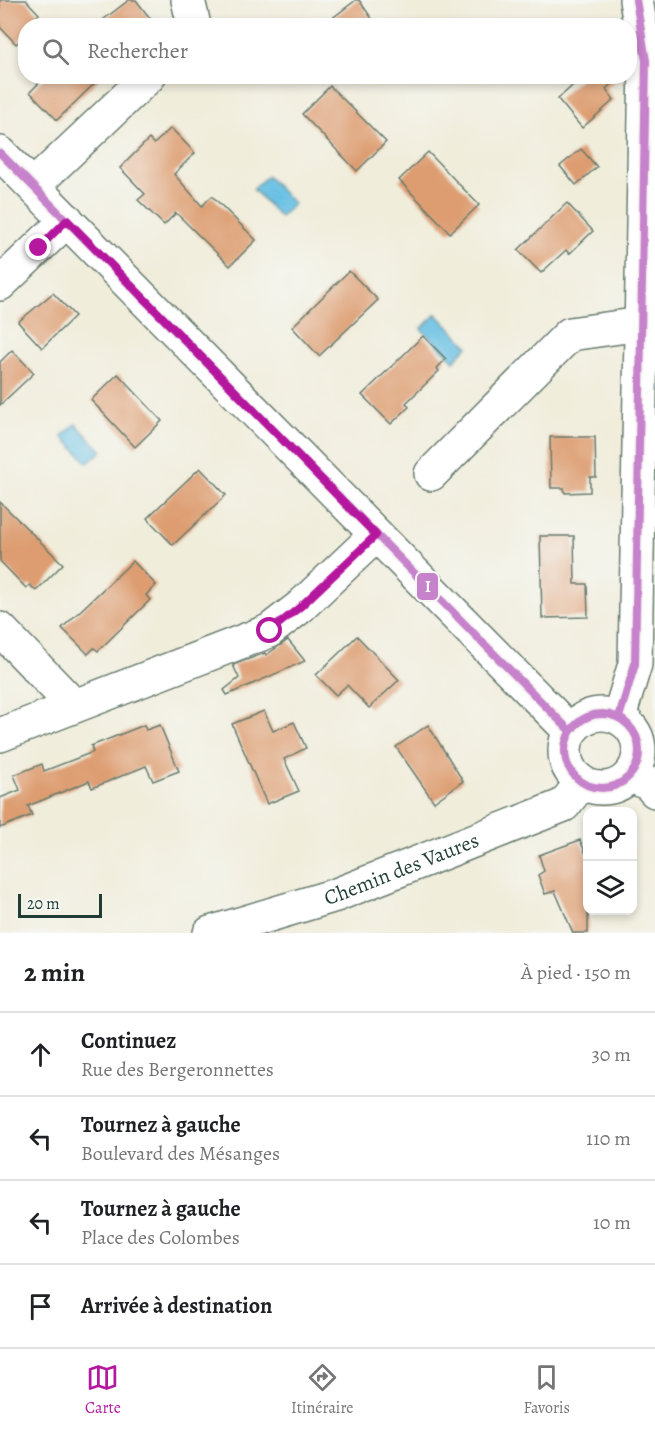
<!DOCTYPE html>
<html lang="fr">
<head>
<meta charset="utf-8">
<style>
	body { margin:0; font-family:Alegreya,serif; background:#f2f2f2; color:#202124 }
	.controls { position:absolute; right:18px; bottom:18px; display:grid; overflow:hidden; border-radius:12px; box-shadow:0 3px 9px #0003 }
	.controls button { width:54px; height:54px; display:grid; place-items:center; padding:0; border:0; border-bottom:2px solid #e0e0e0; background:#fff; color:#202124; font:30px sans-serif }
	.scale { position:absolute; left:18px; bottom:15px; width:84px; box-sizing:border-box; padding-left:6px; border:3px solid #1f3d34; border-top:0; font-size:16px; line-height:21px; white-space:nowrap; color:#1f3d34; -webkit-text-stroke:4px #f6f6f2; paint-order:stroke }
	.stop { position:absolute; width:18px; height:18px; margin:-14px; border:4px solid #b5179e; border-radius:50%; background:#fff }
	.stop.end { background:#b5179e; border-color:#fff; box-shadow:0 2px 6px #0008 }
	.list { margin:0; padding:0; list-style:none }
	h2 { display:flex; justify-content:space-between; align-items:center; height:78px; margin:0; padding:0 24px; font-size:26px }
	h2 small { font-size:20px; font-weight:400; color:#757577 }
	.list li { display:grid; grid-template-columns:39px 1fr auto; gap:18px; align-items:center; box-sizing:border-box; height:84px; padding:0 24px; border-top:2px solid #e0e0e0 }
	.list b { display:block; font-size:22px; white-space:nowrap }
	.list p { margin:0; font-size:20px; white-space:nowrap; color:#757577 }
	.list em { font-size:20px; font-style:normal; color:#757577 }
	.icon { flex:none; width:33px; height:33px; fill:none; stroke:currentColor; stroke-width:2; stroke-linecap:round; stroke-linejoin:round }
	.map { position:relative; flex:none; width:655px; height:933px; overflow:hidden }
	.search { position:absolute; background:#fff; box-shadow:0 3px 9px #0003; left:18px; right:18px; top:18px; height:66px; display:flex; align-items:center; gap:15px; box-sizing:border-box; padding:0 21px; border-radius:24px; color:#757577; font-size:22px }
	.sheet { height:414px; background:#fff }
	nav { display:flex; justify-content:space-around; align-items:center; box-sizing:border-box; height:84px; border-top:2px solid #e0e0e0; background:#fff; font-size:16px; color:#757577 }
	nav a { display:grid; justify-items:center; gap:3px }
	nav .on { color:#b5179e }
	.map>svg:first-child { display:block }
</style>
</head>
<body>
<div class="map">
<svg width="655" height="933" viewBox="0 0 655 933">
	<rect width="100%" height="100%" fill="#f6f6f2"/>
	<filter id="ink" filterUnits="userSpaceOnUse"><feTurbulence type="fractalNoise" baseFrequency=".0167" numOctaves="2"/><feDisplacementMap in="SourceGraphic" scale="12" xChannelSelector="R" yChannelSelector="G"/><feConvolveMatrix kernelMatrix="1 2 1 2 8 2 1 2 1" color-interpolation-filters="sRGB"/></filter>
	<filter id="wash" filterUnits="userSpaceOnUse"><feTurbulence type="fractalNoise" baseFrequency=".008" numOctaves="4" result="noise"/><feDisplacementMap in="SourceGraphic" scale="24" xChannelSelector="R" yChannelSelector="G"/><feGaussianBlur stdDeviation="1.35" result="paint"/><feColorMatrix in="noise" values="0 0 0 0 0 0 0 0 0 0 0 0 0 0 0 0 0 1.4 0 .05"/><feComposite in="paint" operator="in"/></filter>
	<g filter="url(#wash)">
		<rect width="100%" height="100%" fill="#f0eddb"/>
		<g fill="#66bfe3" stroke="#427e8c" stroke-width="1.5">
			<path d="M267,176L294,204L280,217L253,189Z"/>
			<path d="M436,314L468,346L454,361L421,329Z"/>
			<path d="M76,424L102,451L88,463L62,436Z"/>
		</g>
		<g id="blocks">
			<g fill="#dd9d71">
				<path d="M0,0H26L39,14L29,26H26V35L16,44L0,27Z"/>
				<path d="M129,0H136L156,26H95Z"/>
				<path d="M356,0H359L377,26H322Z"/>
				<path d="M46,76H102L57,120L30,92Z"/>
				<path d="M583,76H619L606,89L614,100L582,128L558,99Z"/>
				<path d="M330,86L386,142L357,171L302,114Z"/>
				<path d="M171,128L195,153L174,174L202,206L212,196L256,240L230,266L176,213L164,225L138,200L145,194L120,168L149,139L154,144Z"/>
				<path d="M581,149L597,167L576,185L560,166Z"/>
				<path d="M428,152L479,205L450,233L399,180Z"/>
				<path d="M567,203L593,231L569,254L566,250L541,273L518,250Z"/>
				<path d="M349,271L378,300L319,356L292,327Z"/>
				<path d="M53,293L75,316L42,348L18,322Z"/>
				<path d="M423,336L446,359L437,368L439,371L406,403L409,407L391,424L362,395Z"/>
				<path d="M12,350L34,373L0,405V362Z"/>
				<path d="M118,374L162,421L135,447L91,400Z"/>
				<path d="M550,437H595L596,477H590V492L565,493L564,488H551Z"/>
				<path d="M200,468L226,495L173,545L147,518Z"/>
				<path d="M0,502L63,564L36,591L30,585L26,588L0,561Z"/>
				<path d="M540,536H574L575,584H587L588,617L542,618Z"/>
				<path d="M133,561L156,585L146,595L150,600L98,651L94,648L88,654L62,628Z"/>
				<path d="M357,636L399,680L369,708L347,685L336,695L316,675Z"/>
				<path d="M288,640L305,661L227,695L224,690L239,678L233,665L265,653L266,655Z"/>
				<path d="M264,711L273,731L294,722L306,748L284,759L299,791L267,804L232,724Z"/>
				<path d="M144,725L146,730L160,725L179,771L153,781L146,766L92,788L89,781L28,806L32,815L0,828V798L20,790L14,775L42,764L44,771L93,752L91,746Z"/>
				<path d="M428,725L463,781L434,802L396,747Z"/>
				<path d="M580,840L588,859V933H573L555,891L545,894L538,875L544,871L539,855Z"/>
			</g>
		</g>
	</g>
	<g filter="url(#ink)">
		<use href="#blocks" fill-opacity="0" stroke="#687b6e" stroke-width="1.5"/>
		<g fill="none" stroke-linecap="round" stroke-linejoin="round">
			<g stroke="#687b6e" stroke-width="36">
				<g id="minor">
					<path d="M188,0L193,21L190,26"/>
					<path d="M0,153L570,731"/>
					<path d="M33,186L149,76"/>
					<path d="M0,284L67,220"/>
					<path d="M431,474L570,334L641,324"/>
					<path d="M0,629L74,706"/>
					<circle cx="602" cy="751" r="37"/>
					<path d="M619,717L635,664L646,61L636,0"/>
					<path d="M0,735L269,631L300,607L376,535"/>
					<path d="M630,775L649,784L655,791"/>
					<path id="s1" d="M210,933L336,895L564,805L582,782"/>
				</g>
			</g>
			<use href="#minor" stroke="#fff" stroke-width="33"/>
			<g stroke="#f6f6f2" stroke-width="12">
				<g id="bus-1">
					<path d="M0,153L570,731"/>
					<circle cx="602" cy="751" r="37"/>
					<path d="M619,717L635,664L646,61L636,0"/>
				</g>
			</g>
			<use href="#bus-1" stroke="#c782cc" stroke-width="8"/>
		</g>
	</g>
	<g fill="none" stroke-linecap="round" stroke-linejoin="round" filter="url(#ink)">
		<path stroke="#b5179e" stroke-width="8" d="M39,248L67,220L376,535L300,607L270,631"/>
	</g>
	<g text-anchor="middle" stroke-width="6" stroke-linejoin="round" paint-order="stroke">
		<g font-size="21" fill="#1f3d34" stroke="#f6f6f2">
			<text dy="7" stroke="none"><textPath href="#s1" startOffset="202">Chemin des Vaures</textPath></text>
		</g>
	</g>
	<rect stroke="#f6f6f2" stroke-width="2" x="416" y="572" width="23" height="29" rx="6" fill="#c782cc"/>
	<g font-size="16" text-anchor="middle" font-weight="bold" fill="#fff">
		<text x="428" y="592">I</text>
	</g>
</svg>
<div class="controls">
<button><svg class="icon" aria-label="locate" viewBox="0 0 24 24"><circle cx="12" cy="12" r="6"/><path d="M12 2v4M12 18v4M2 12h4M18 12h4"/></svg></button>
<button><svg class="icon" aria-label="layers" viewBox="0 0 24 24"><path d="M12 4l9 5-9 5-9-5zM3 14l9 5 9-5"/></svg></button>
</div>
<div class="scale">20 m</div>
<div class="stop" style="left:270px;top:631px"></div>
<div class="stop end" style="left:39px;top:248px"></div>
<div class="search"><svg class="icon" aria-label="search" viewBox="0 0 24 24"><circle cx="10" cy="10" r="6"/><path d="M15 15l6 6"/></svg>Rechercher</div>
</div>
<section class="sheet">
<h2>2 min<small>À pied · 150 m</small></h2>
<ul class="list">
<li><svg class="icon" aria-label="ahead" viewBox="0 0 24 24"><path d="M12 20V5M6 11l6-6 6 6"/></svg><div><b>Continuez</b><p>Rue des Bergeronnettes</p></div><em>30 m</em></li>
<li><svg class="icon" aria-label="left" viewBox="0 0 24 24"><path d="M17 20v-9H6M10 6l-5 5 5 5"/></svg><div><b>Tournez à gauche</b><p>Boulevard des Mésanges</p></div><em>110 m</em></li>
<li><svg class="icon" aria-label="left" viewBox="0 0 24 24"><path d="M17 20v-9H6M10 6l-5 5 5 5"/></svg><div><b>Tournez à gauche</b><p>Place des Colombes</p></div><em>10 m</em></li>
<li><svg class="icon" aria-label="arrive" viewBox="0 0 24 24"><path d="M6 21V4h12l-3 4 3 4H6"/></svg><div><b>Arrivée à destination</b></div></li>
</ul>
</section>
<nav>
<a class="on"><svg class="icon" aria-label="map" viewBox="0 0 24 24"><path d="M3 6l6-2 6 2 6-2v14l-6 2-6-2-6 2zM9 4v14M15 6v14"/></svg>Carte</a>
<a><svg class="icon" aria-label="directions" viewBox="0 0 24 24"><path d="M12 3l9 9-9 9-9-9zM9 14v-3h6M13 9l2 2-2 2"/></svg>Itinéraire</a>
<a><svg class="icon" aria-label="saved" viewBox="0 0 24 24"><path d="M7 4h10v16l-5-4-5 4z"/></svg>Favoris</a>
</nav>
</body>
</html>
